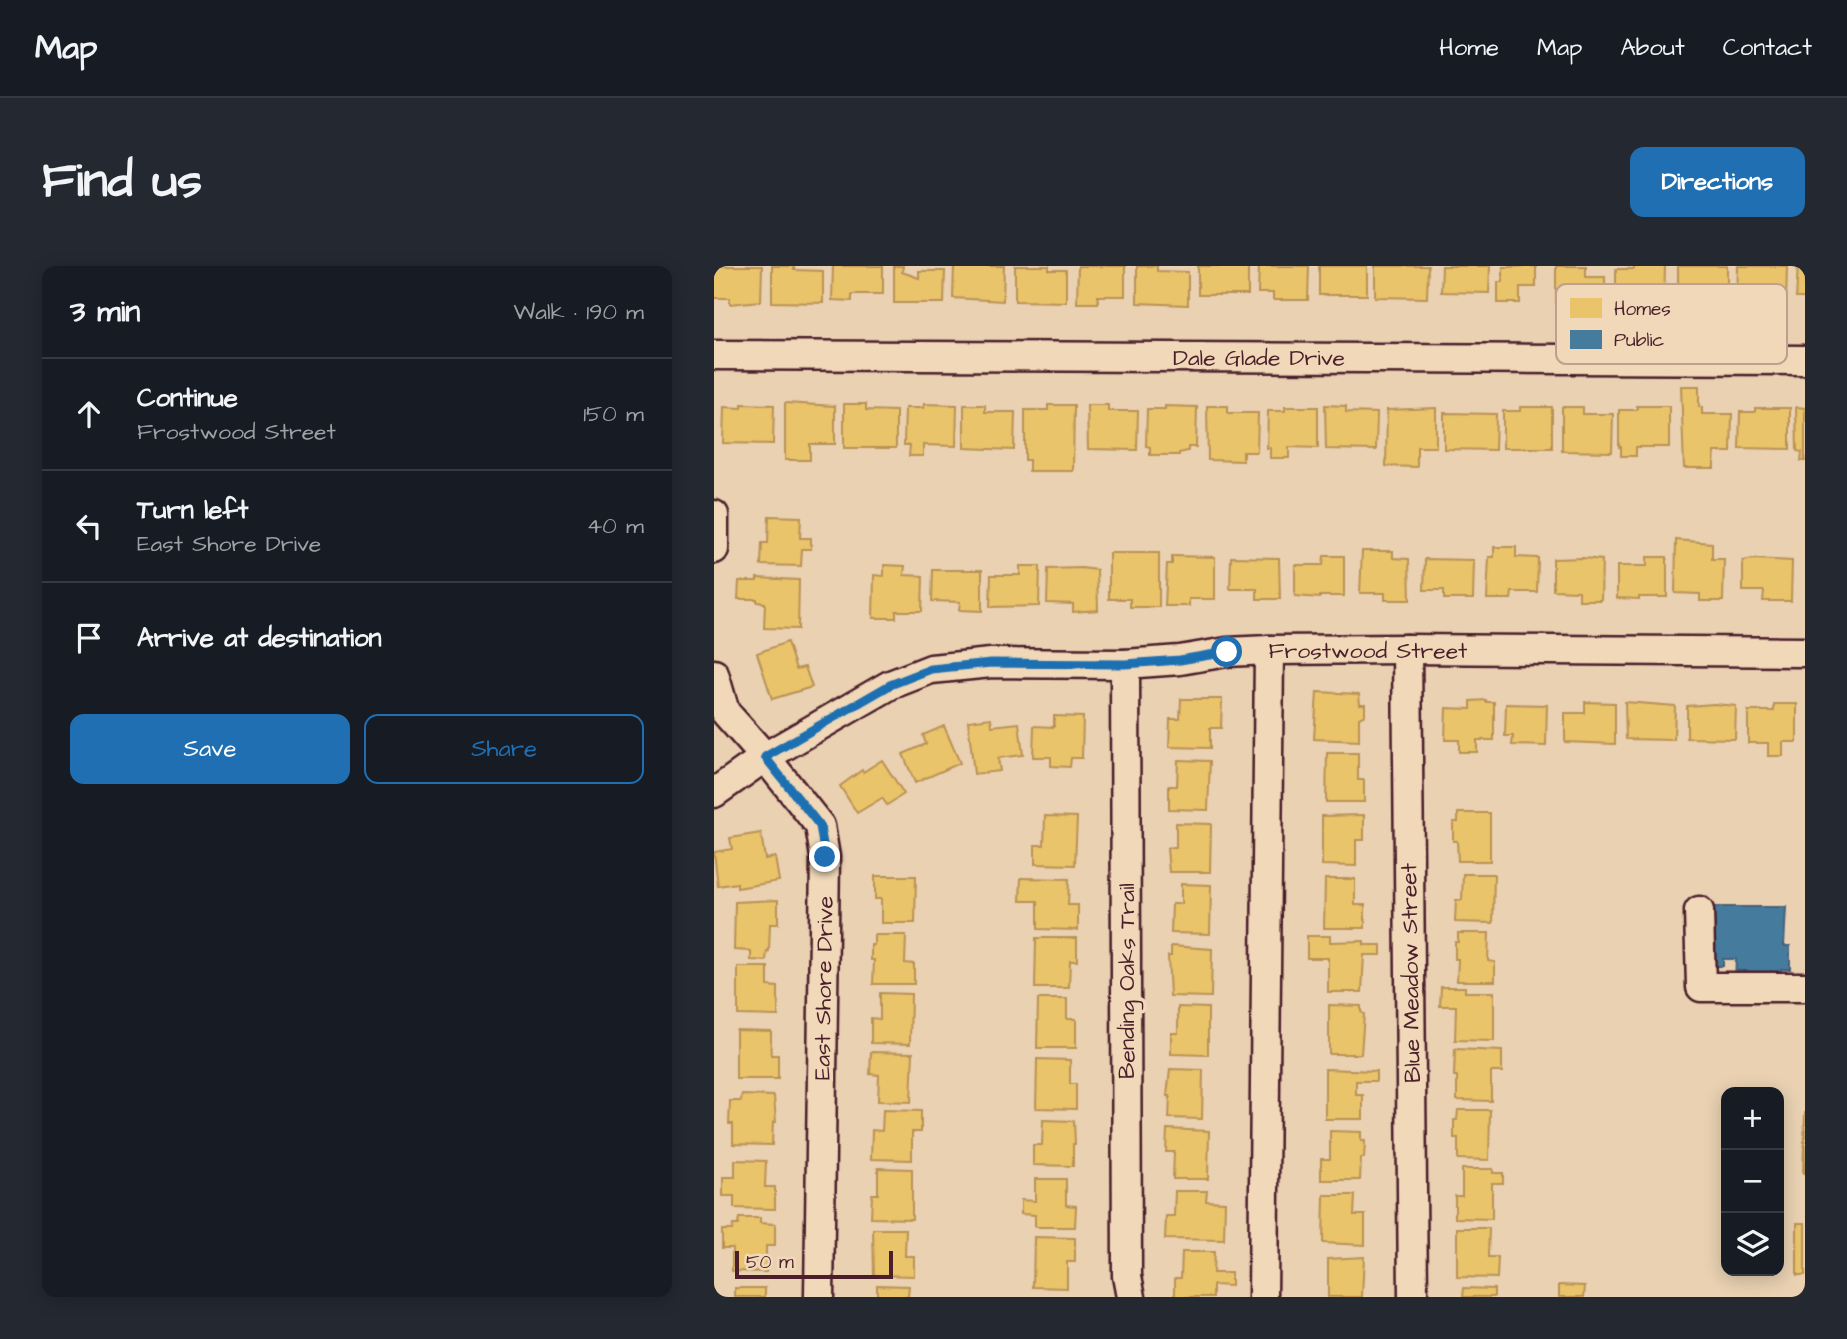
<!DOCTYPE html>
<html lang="en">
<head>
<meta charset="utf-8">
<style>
	body { margin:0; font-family:"Architects Daughter",sans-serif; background:#242831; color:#f1f3f6 }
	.controls { position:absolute; right:21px; bottom:21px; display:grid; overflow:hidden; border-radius:14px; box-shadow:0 4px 18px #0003 }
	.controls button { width:63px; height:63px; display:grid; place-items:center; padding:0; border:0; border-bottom:2px solid #363941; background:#171b24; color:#f1f3f6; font:35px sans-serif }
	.scale { position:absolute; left:21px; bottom:18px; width:158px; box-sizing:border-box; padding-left:7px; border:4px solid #4a1f2b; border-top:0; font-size:19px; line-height:24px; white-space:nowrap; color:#4a1f2b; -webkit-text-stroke:5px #f0d8b8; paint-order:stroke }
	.stop { position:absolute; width:21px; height:21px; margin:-16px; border:5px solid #1f6fb2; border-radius:50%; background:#fff }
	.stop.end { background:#1f6fb2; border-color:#fff; box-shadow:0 2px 7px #0008 }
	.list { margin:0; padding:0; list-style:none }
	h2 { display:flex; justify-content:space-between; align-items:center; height:91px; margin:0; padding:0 28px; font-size:30px }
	h2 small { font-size:23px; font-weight:400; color:#9ea1a6 }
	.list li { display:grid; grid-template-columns:46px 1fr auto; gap:21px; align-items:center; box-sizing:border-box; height:112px; padding:0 28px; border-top:2px solid #363941 }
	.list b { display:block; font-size:26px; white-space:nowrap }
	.list p { margin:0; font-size:23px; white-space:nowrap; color:#9ea1a6 }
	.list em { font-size:23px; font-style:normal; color:#9ea1a6 }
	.actions { display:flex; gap:14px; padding:21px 28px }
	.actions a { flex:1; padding:16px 0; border:2px solid #1f6fb2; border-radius:14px; text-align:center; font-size:24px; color:#1f6fb2 }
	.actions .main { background:#1f6fb2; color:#fff }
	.icon { flex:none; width:38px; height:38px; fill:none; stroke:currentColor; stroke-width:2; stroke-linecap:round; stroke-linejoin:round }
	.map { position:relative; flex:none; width:1091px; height:1031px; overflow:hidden; border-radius:14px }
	header { display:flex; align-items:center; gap:42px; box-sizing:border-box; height:98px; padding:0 35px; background:#171b24; border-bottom:2px solid #363941 }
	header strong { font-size:33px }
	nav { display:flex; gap:38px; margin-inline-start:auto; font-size:24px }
	.intro { display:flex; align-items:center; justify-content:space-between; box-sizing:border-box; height:168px; padding:0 42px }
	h1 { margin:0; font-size:49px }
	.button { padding:18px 32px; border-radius:14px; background:#1f6fb2; color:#fff; font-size:24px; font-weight:700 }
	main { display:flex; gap:42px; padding:0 42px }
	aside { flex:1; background:#171b24; border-radius:14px; box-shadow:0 4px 18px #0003 }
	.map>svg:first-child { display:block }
</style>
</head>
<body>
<header>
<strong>Map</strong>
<nav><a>Home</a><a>Map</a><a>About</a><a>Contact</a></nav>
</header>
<div class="intro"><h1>Find us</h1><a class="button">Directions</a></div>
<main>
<aside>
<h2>3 min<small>Walk · 190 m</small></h2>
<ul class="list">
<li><svg class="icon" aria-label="ahead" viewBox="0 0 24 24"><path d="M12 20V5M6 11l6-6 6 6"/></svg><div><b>Continue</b><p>Frostwood Street</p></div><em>150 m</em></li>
<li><svg class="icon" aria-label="left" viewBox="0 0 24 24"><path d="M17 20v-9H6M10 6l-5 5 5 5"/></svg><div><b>Turn left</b><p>East Shore Drive</p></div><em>40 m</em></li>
<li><svg class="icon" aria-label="arrive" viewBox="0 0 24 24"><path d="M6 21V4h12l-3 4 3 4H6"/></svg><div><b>Arrive at destination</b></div></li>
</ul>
<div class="actions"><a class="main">Save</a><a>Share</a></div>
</aside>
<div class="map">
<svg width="1091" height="1031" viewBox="0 0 1091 1031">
	<rect width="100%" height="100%" fill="#e9d1b2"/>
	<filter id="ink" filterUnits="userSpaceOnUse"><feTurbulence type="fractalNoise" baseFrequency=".0143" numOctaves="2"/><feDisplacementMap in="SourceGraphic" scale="14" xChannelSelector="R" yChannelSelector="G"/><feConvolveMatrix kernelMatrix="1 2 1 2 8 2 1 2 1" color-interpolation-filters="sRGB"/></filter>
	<g filter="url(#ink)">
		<g fill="#e9c46a" stroke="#b99257" stroke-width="2">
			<path d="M0,0H48L47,35L16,38V32H0Z"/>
			<path d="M58,0H80V4L109,5V37L58,36Z"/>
			<path d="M119,0H169V28H138V35L118,34Z"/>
			<path d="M180,0H189L188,6L205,12V5H231L230,37H180Z"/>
			<path d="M240,0H290L289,35L239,32Z"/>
			<path d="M301,0H335V4H352V36L301,35Z"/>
			<path d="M364,0H411V30H384V37H363Z"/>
			<path d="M423,0H443V5L474,6V39L423,37Z"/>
			<rect x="484" y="0" width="50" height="29"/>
			<path d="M545,0H595L594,34H559V27H544Z"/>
			<rect x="605" y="0" width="48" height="29"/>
			<path d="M661,0H714L713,32L661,31Z"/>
			<path d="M728,0H776L775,27L727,26Z"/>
			<path d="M822,0V21H806V37H784V16H789V1Z"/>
			<path d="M842,0H872V11H891V33H871V37H842Z"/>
			<path d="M920,0H951L950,39H922V29H902V3H920Z"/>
			<path d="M964,0H1013V23H994V39H964Z"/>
			<path d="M1024,0H1073L1072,40H1042V33L1023,32Z"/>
			<path d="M1084,0H1091V32H1082Z"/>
			<path d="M967,120H985V141H988V148H1018L1017,186H1000V202H970Z"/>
			<path d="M71,137L121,140V178H96V194H71Z"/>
			<path d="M28,138L60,139L59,178L9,177L10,141L28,142Z"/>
			<path d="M130,138H152V144L182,145V182H130Z"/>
			<path d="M210,138L243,139L242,180L209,179V190H195L196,179H190L191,142H209Z"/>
			<path d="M250,139H271V146H301L300,184L250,182Z"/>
			<path d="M334,139H360L359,205H315V194H311V144H334Z"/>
			<path d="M373,139H394V145H424L423,184L374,183Z"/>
			<path d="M611,139L632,140V146L663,147L662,184L612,183Z"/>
			<path d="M451,140L483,141L482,181H474V185L465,187V189H436V181L432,180L433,143H451Z"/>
			<path d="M493,140H514V147H544L543,186H529V195L494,194Z"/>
			<path d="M923,140H955V181H922V190H907V181H905V144H923Z"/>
			<path d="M571,141H604V182L575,181V192H556V182H553L554,145H571Z"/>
			<path d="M806,141H838V182H789V145H806Z"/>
			<path d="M848,141H869V148H899L898,186L848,185Z"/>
			<path d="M1082,141L1091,142V195H1087L1088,186L1083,185Z"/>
			<path d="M722,142V181H703V201L672,200L673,144Z"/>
			<path d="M1041,142H1076V183L1025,182L1026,146H1041Z"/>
			<path d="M730,147L782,148L781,184L730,183Z"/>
			<path d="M55,250L87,251L86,272H97V283H88L87,300L47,299L48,277H54Z"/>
			<path d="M962,274L998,277V293H1010L1009,335H986V328L961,327Z"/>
			<path d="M780,281H802V291L824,292L823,326H798L797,333H773L775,291H780Z"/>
			<path d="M648,285H679V292L695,293L696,334H671V327H646Z"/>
			<path d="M395,287H445V341H416V333H395Z"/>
			<path d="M458,290L501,291V333H475V340H451L453,298H458Z"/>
			<path d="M610,290H630V330H606V332L581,330V299H609Z"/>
			<path d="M517,291L565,292L566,333H543V323H516Z"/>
			<path d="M933,291H953V331H925V333L903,332V300H933Z"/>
			<path d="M870,292L888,294L887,334H865V325L839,324V293Z"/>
			<path d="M711,293L760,294L759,333H730V324H710Z"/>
			<path d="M1039,293L1078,295L1077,335H1049L1050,325H1029V295Z"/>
			<path d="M170,299L191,300L190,309L209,310L208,345H182V352H159L160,309L170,310Z"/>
			<path d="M306,300H326L325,340L276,341L277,309H306Z"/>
			<path d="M367,302L383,304L384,344L359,346V338L333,337L334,303Z"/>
			<path d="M219,304H268V345L245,344L246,336L218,335Z"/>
			<path d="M43,312L85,314L84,363L50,362L51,337L43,336V333H24L25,315H43Z"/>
			<path d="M73,376L82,403L91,401L98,421L58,433L43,387Z"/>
			<path d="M603,426L645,428L646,438H651V449L645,452V475L600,473Z"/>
			<path d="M467,433H508L507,462H496V482L455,481L456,453H466Z"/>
			<path d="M772,434V436H780V474H763V486H745V474H731L732,442L757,443V435Z"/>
			<path d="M871,436L901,437V478L851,476V447H871Z"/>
			<path d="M911,436L961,440L960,474L912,473Z"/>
			<path d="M792,438L833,439L832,480L798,479L799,470H791Z"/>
			<path d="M1000,438L1022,440L1021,473L973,472V440Z"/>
			<path d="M1060,438H1083V476H1069V490H1054V477H1034V445H1060Z"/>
			<path d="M340,450L369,451L368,492H357L356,501L337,500V491H319L320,460L340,461Z"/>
			<path d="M277,452L278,460L305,457L309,489L284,492L286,505L260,508L254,455Z"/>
			<path d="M230,460L246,497L201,517L189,488L212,478L209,469Z"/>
			<path d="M613,487H644V514H650V536H612Z"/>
			<path d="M168,494L190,528L173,539L168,532L143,547L126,520L148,504L149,506Z"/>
			<path d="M464,494L496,495L494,544L455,543V520H463Z"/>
			<path d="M744,547H776V595H744L743,575H739V556H744Z"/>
			<path d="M650,549V574H642V600L608,599V550Z"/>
			<path d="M331,550L363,551L361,599L321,598V579H330Z"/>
			<path d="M462,557L497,558L496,606H455L453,582H462Z"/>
			<path d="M47,567L51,593L61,591L65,615L23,622V617L4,620L0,586L18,583L16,572Z"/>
			<path d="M749,608H780L779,657L741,656L742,634H748Z"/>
			<path d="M161,610H202L201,657H167V633H161Z"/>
			<path d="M307,612L355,613L354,639H364V664L324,663V635H306Z"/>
			<path d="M611,613H641V639H651V662H610Z"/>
			<path d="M467,618L497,619L496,668L457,667L458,638H467Z"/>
			<path d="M64,634V658H56L55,685H53L52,695L37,694V685L20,684L21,636Z"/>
			<path d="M744,667H775L774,695L781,696V715H743L744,693H741V676H744Z"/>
			<path d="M160,669H192L191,697L200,698V718H159L160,694H157V679H160Z"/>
			<path d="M593,670H616V676L650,675V679H667V689H650L648,726H614V692H593Z"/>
			<path d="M322,672H363V695H356L355,722H321Z"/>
			<path d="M457,680L498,683L497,731L456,730L454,690H457Z"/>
			<path d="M24,701H54V720L64,721V750L24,749Z"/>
			<path d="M727,721H751V726H780V775L741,774L742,740H726Z"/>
			<path d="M166,727L197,728L196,778L157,777V752L166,753Z"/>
			<path d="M324,733H353V753H362V782H323Z"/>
			<path d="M615,739L647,740V746L650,748L647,788H615Z"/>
			<path d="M464,741L494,742V789L457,788V767H464Z"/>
			<path d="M22,764L57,765V789H64V813H22Z"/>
			<path d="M741,783L788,785V806H777V835L743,834V810H740Z"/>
			<path d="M157,786L199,787L197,836L164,835L165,809L156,808Z"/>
			<path d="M323,793L356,794V818H362V843L322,842Z"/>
			<path d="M456,803L489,804L488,853L455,852L456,830H453Z"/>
			<path d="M611,803L662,805V815H642V829H649V853H611Z"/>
			<path d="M28,829L60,830L62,856H59L58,879L19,878V858H15L16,835H27Z"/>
			<path d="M169,844L207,845V866H198V894L157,893L158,864L168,865Z"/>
			<path d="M744,844H776L775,894L744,893V872H740V854H743Z"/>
			<path d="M1091,846V907H1089Z"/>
			<path d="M329,854L360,855L361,878H359V900L319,899V879H328Z"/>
			<path d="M453,863L495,865L494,913H459L460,886H452Z"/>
			<path d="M616,865L647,866V875H651L650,892H647L646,914H607V893H616Z"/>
			<path d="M21,894L52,895L51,921H61V943L20,942V930H9V911H21Z"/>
			<path d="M164,902L198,903V953L157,952L158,928H164Z"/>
			<path d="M748,903H779V907H789V917H778V953L741,952V930H748Z"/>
			<path d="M321,913H352V939L362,940L361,961H321V949L307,948V934L321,935Z"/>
			<path d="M461,925H493L492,935L511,936L510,974L451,973L452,950H460Z"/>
			<path d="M610,929H641L640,949H651V979L609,977Z"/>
			<path d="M25,952H46V957L61,958V980H52V1006L18,1005V982H8V964H18L19,959H24Z"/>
			<rect x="1083" y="957" width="8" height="52"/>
			<path d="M743,962H775L774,991H784L783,1012L743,1011Z"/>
			<path d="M159,963H192L191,990H200V1010L160,1009Z"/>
			<path d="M320,971L361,972V996H353V1022L319,1021Z"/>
			<path d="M468,986H500L499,1007H517V1020L499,1019V1031H461V1012H467Z"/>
			<path d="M650,991L648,1031H614V993Z"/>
			<path d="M163,1019L195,1020L194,1031H163Z"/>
			<path d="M845,1019L871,1020L870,1031H845Z"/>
			<rect x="21" y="1022" width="30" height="9"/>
			<path d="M750,1022L780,1023V1031H749Z"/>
		</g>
		<path fill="#457b9d" stroke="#465f7b" stroke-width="2" d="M997,641H1072L1070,680H1076V703H1067V716L1021,715L1022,693H1009V700H997Z"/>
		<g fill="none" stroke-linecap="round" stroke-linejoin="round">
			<g stroke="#4a1f2b" stroke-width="33">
				<g id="minor">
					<path d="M0,89L1091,94"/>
					<path d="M0,249V283"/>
					<path d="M693,383L699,1031"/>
					<path d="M411,398L413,1010L417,1031"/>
					<path d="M0,408L11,446L51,491L106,560L111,591L105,1031"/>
					<path d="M0,527L51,491L176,419L217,403L277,397L411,398L466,394L513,386L555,384L693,383L1091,386"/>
					<path d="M985,645L987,721H1091"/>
					<path d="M549,1031L555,384"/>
				</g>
			</g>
			<use href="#minor" stroke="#f0d8b8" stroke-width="28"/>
		</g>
	</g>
	<g fill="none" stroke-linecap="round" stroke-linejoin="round" filter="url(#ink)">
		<path stroke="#1f6fb2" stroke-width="9" d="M111,591L106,560L51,491L176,419L217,403L277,397L411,398L466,394L513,386"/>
	</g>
	<g text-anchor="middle" stroke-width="7" stroke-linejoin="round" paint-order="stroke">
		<g font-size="23" fill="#4a1f2b" stroke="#f0d8b8">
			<text x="545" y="99">Dale Glade Drive</text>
			<text x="654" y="392">Frostwood Street</text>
			<text transform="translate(696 707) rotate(-91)" y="8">Blue Meadow Street</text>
			<text transform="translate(412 715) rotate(-90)" y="8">Bending Oaks Trail</text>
			<text transform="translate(109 722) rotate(-89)" y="8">East Shore Drive</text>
		</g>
	</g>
	<rect x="842" y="18" width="231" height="80" rx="10" fill="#f0d8b8" stroke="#bea08e" stroke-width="2"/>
	<rect x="856" y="32" width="32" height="20" fill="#e9c46a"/>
	<rect x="856" y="64" width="32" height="19" fill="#457b9d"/>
	<g font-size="19" fill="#4a1f2b">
		<text x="900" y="49">Homes</text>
		<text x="900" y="80">Public</text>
	</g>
</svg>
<div class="controls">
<button>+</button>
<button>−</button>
<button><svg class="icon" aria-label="layers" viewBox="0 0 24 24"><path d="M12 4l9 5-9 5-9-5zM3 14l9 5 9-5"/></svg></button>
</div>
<div class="scale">50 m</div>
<div class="stop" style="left:513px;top:386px"></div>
<div class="stop end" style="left:111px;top:591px"></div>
</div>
</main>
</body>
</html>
